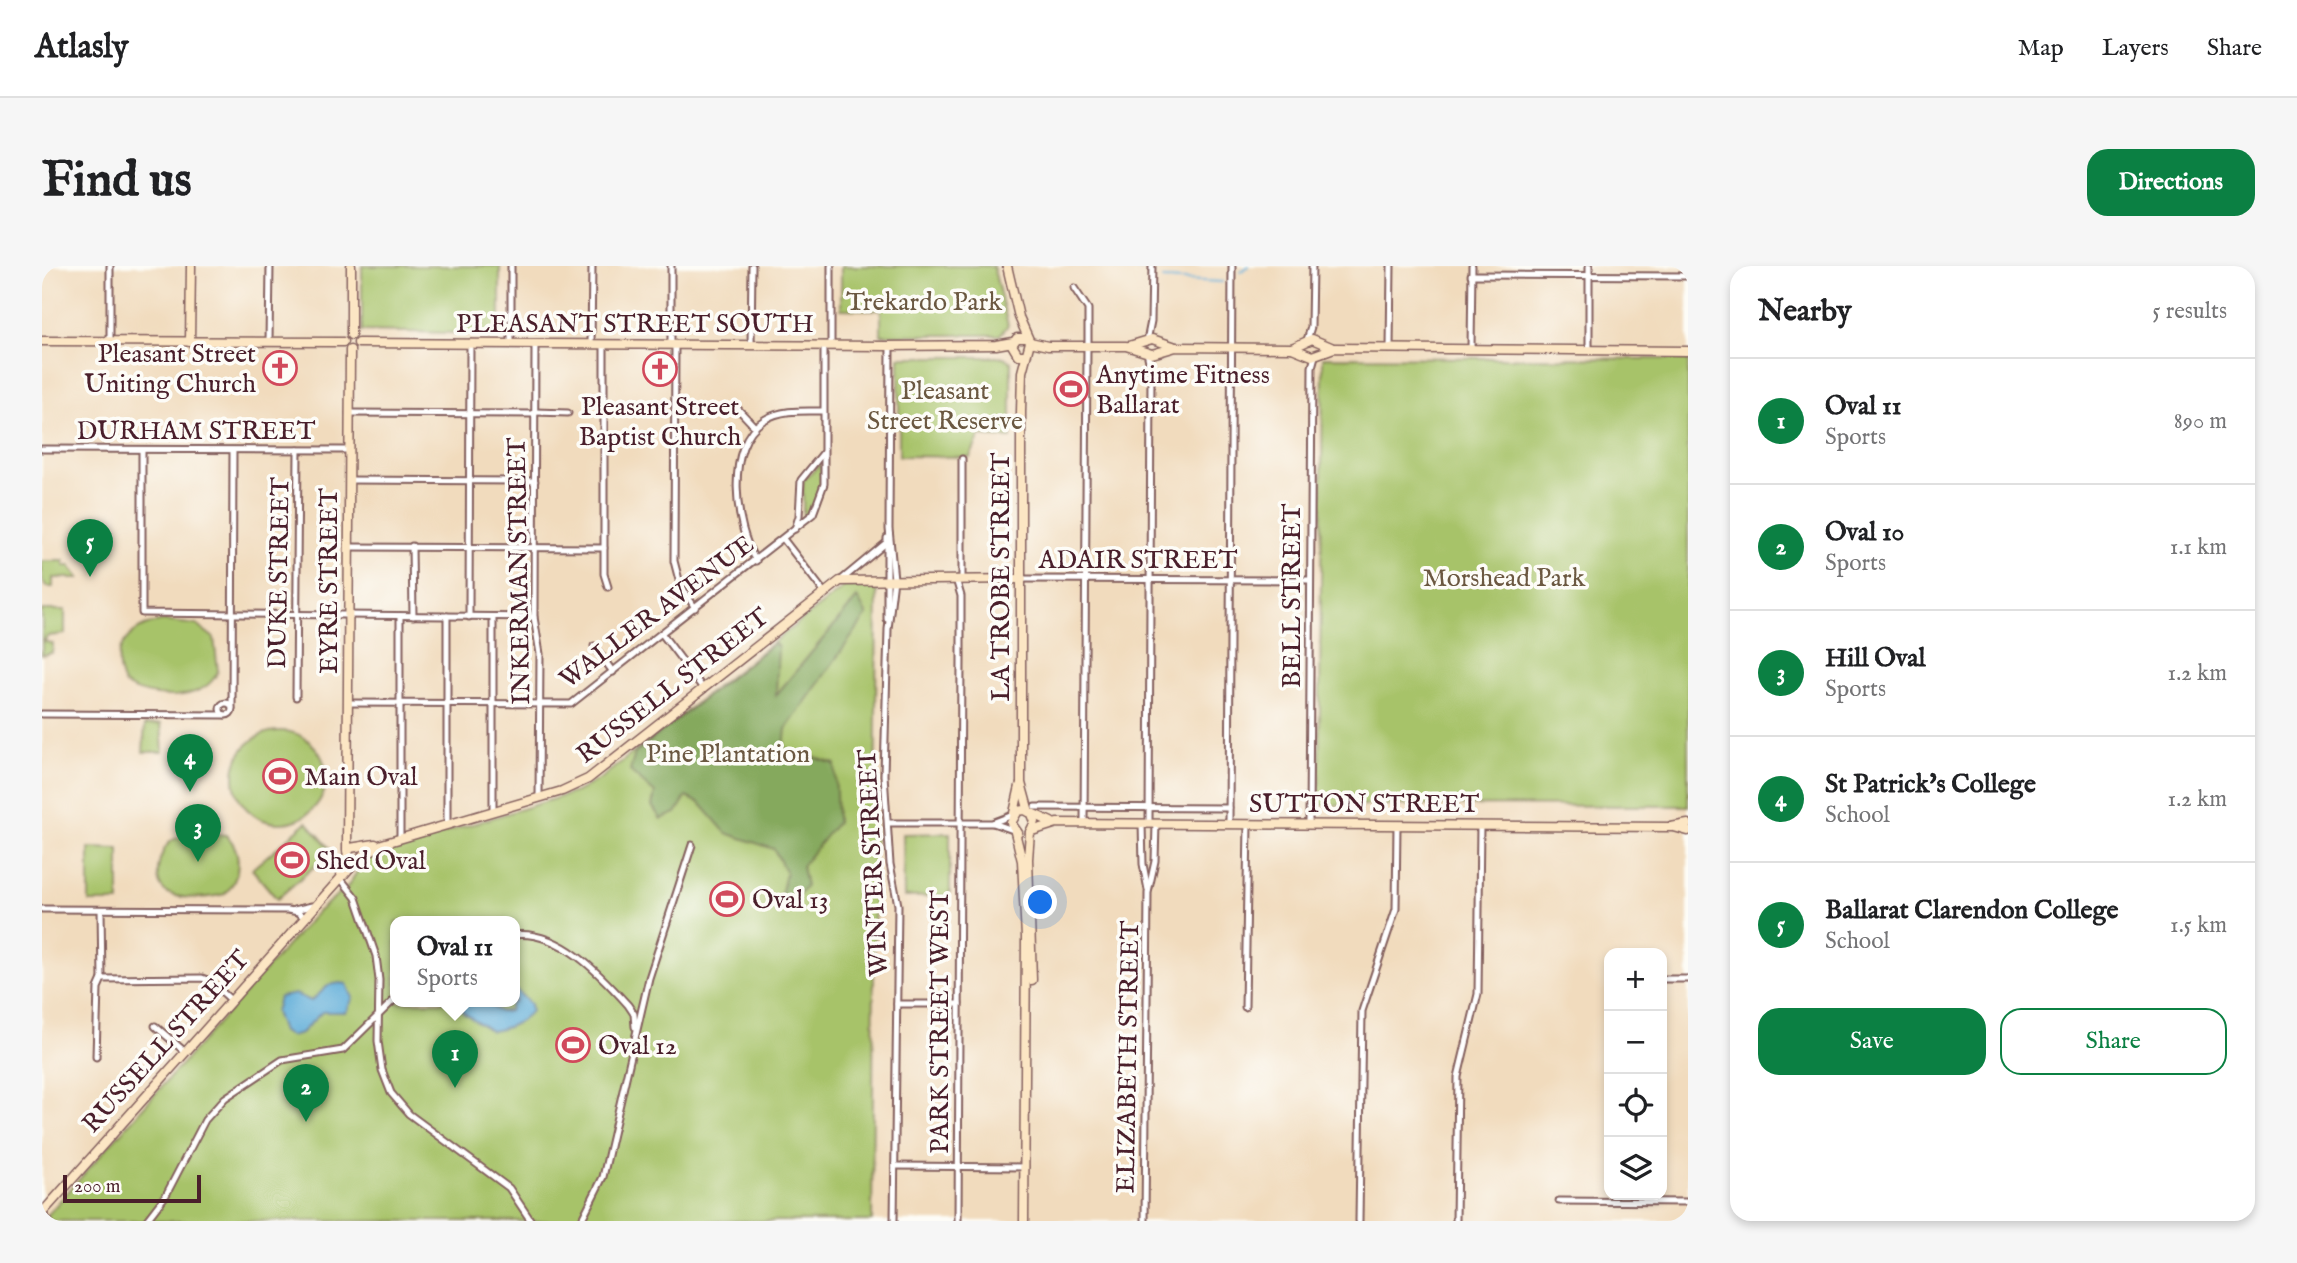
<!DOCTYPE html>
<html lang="en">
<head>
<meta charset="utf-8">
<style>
	body { margin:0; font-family:"IM FELL English",serif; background:#f6f6f6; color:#202124 }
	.controls { position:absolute; right:21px; bottom:21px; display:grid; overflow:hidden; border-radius:14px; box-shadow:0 4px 10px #0003 }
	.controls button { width:63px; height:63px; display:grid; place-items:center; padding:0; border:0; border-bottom:2px solid #e0e0e0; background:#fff; color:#202124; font:35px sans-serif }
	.scale { position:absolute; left:21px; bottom:18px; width:138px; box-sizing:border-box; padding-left:7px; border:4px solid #4a1f2b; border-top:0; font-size:19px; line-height:24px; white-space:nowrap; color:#4a1f2b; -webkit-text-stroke:5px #fdfcf7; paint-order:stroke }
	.you { position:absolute; left:999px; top:637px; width:24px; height:24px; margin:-18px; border:5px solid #fff; border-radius:50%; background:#1a73e8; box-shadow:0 0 0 10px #1a73e833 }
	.badge { display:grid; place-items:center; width:46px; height:46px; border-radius:50%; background:#0b8043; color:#fff; font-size:23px; font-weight:700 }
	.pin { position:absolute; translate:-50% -58px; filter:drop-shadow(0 2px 4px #0008) }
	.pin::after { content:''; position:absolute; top:37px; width:24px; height:21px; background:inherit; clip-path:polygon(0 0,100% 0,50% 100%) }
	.popup { position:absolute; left:348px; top:650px; width:130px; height:91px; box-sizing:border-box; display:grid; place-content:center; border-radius:14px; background:#fff; filter:drop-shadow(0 2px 5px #0005); font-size:23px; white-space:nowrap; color:#757577 }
	.popup b { font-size:26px; color:#202124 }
	.popup::after { content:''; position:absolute; left:50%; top:100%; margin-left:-14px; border:14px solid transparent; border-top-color:#fff }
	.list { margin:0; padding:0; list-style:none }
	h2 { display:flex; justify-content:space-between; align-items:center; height:91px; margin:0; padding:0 28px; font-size:30px }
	h2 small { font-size:23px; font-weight:400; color:#757577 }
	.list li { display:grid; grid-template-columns:46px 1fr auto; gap:21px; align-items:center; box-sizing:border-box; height:126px; padding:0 28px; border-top:2px solid #e0e0e0 }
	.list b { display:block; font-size:26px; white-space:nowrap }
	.list p { margin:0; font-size:23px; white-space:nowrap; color:#757577 }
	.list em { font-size:23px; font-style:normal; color:#757577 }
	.actions { display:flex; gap:14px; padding:21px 28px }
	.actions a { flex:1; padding:16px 0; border:2px solid #0b8043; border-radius:21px; text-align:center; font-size:24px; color:#0b8043 }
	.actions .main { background:#0b8043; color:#fff }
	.icon { flex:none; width:38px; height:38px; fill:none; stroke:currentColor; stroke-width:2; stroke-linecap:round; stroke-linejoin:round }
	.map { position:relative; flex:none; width:1646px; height:955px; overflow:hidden; border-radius:21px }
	header { display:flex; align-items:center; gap:42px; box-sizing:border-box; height:98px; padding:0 35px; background:#fff; border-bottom:2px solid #e0e0e0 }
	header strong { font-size:33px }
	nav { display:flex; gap:38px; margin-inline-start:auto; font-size:24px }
	.intro { display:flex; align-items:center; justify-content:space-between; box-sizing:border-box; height:168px; padding:0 42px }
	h1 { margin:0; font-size:49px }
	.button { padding:18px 32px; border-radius:21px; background:#0b8043; color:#fff; font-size:24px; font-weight:700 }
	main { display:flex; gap:42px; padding:0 42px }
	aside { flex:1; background:#fff; border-radius:21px; box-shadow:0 4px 10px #0003 }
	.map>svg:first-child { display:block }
</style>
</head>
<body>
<header>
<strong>Atlasly</strong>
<nav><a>Map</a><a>Layers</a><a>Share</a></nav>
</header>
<div class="intro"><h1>Find us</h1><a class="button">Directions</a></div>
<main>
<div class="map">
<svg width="1646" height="955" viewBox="0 0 1646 955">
	<rect width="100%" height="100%" fill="#fdfcf7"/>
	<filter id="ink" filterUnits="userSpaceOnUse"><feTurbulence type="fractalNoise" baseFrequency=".0143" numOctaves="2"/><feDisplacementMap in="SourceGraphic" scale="14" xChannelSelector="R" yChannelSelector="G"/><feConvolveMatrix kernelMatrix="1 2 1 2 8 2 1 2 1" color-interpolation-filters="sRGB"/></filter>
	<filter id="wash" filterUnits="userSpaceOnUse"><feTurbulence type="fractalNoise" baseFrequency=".00686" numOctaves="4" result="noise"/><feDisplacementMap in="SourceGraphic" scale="28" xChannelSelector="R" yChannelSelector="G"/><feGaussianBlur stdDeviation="1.57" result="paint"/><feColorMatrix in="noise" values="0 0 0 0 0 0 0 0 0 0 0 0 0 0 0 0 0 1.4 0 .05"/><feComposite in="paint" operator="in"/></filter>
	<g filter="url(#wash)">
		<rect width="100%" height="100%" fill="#f1dbbd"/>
		<g fill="#a7c369" stroke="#78714a" stroke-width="2" fill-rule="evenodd">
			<path d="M320,0H458V68L320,65Z"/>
			<path d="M799,0H951L966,59L958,69H839V44L799,43Z"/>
			<path d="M857,91H962L969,96V172L938,170L928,191L857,190Z"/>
			<path d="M1281,91L1646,93V540L1277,539Z"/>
			<path d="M778,198C782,216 777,243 761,254V215Z"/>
			<path d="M0,295H22V300H28L37,312H11V321H4L0,314Z"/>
			<path d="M835,319L830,955H0L275,646L306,620L324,591L534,526L559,512L803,320ZM354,656H472V736H354Z"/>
			<path d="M0,344H23V368L6,370L2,375L11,378L10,387L0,389Z"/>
			<path d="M123,355L155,359L172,372L176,405C163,438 106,434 82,418C66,383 88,359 123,355Z"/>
			<path d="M119,458L121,486H101L103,459Z"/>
			<circle cx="238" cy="511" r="46"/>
			<path d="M265,556L290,585L235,633L210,603Z"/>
			<path d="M155,567L184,569C201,585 199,612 183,628C168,632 143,634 128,628C108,620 116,586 129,575C136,570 147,569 155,567Z"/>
			<path d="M908,567V626L904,630L862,631L861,568Z"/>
			<path d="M47,582L77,583V636H47Z"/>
		</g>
		<path fill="#85a95d" stroke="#686444" stroke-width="2" d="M815,332L825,349L744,463L742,482L793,498L795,556L760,600L764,620L748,639L737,638L744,607L732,583L684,567L658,537L644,531L634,547L619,553L610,540L613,527L588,505L593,487L732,377L736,381L734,429Z"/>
		<g fill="#60aed9" stroke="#556682" stroke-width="2">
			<path d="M298,717L305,718L311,732L304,746H280L259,767L248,770L240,766L233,746L237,731L254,728L269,735L287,719Z"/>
			<path d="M473,723L488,738L489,745C480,757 463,763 449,765L421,746L418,736H442L458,746L467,745L469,736H472Z"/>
		</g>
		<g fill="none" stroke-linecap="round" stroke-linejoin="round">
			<g stroke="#60aed9" stroke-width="2">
				<path d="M1086,0L1099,4"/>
				<path d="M1198,6L1207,0"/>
				<path d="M1121,13L1181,16"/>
			</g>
		</g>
	</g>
	<g filter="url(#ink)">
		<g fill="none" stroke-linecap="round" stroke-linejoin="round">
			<g stroke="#84615e" stroke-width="9">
				<g id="street">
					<path d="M1429,9L1646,10"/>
					<path d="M1032,22L1046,43V80"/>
					<path d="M1265,74L1269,61L1270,0"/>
					<path d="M1105,75L1109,55L1110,0"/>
					<path d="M68,76V0"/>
					<path d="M227,76L228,0"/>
					<path d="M469,77V0"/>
					<path d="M493,78L492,351L498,388L497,532"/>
					<path d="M549,78L550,0"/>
					<path d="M562,78V308L566,321"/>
					<path d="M629,78V0"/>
					<path d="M633,78L632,295L638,318L653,342"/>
					<path d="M709,79L710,0"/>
					<path d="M789,79V0"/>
					<path d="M848,80L847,263L852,313L846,363L842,509L848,598L856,639L852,955"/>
					<path d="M1348,82L1349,0"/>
					<path d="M1429,82L1430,0"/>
					<path d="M1547,82V0"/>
					<path d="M1105,86L1109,105L1107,558"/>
					<path d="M696,143L713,161"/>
					<path d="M493,146L526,147"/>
					<path d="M307,147L493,148"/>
					<path d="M0,183L307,184"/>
					<path d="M100,184V347L492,351"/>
					<path d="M307,214L493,215"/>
					<path d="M753,263L757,250L759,214L781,187"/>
					<path d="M742,274L782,326"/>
					<path d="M370,280L371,350"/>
					<path d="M307,281L562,282"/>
					<path d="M714,295C693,262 682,178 722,154C740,143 761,145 781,145"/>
					<path d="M914,313L919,330V393L916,955"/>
					<path d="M920,313V193"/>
					<path d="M980,313L1268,314"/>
					<path d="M798,315L844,277"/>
					<path d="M427,351L428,77"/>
					<path d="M845,353V272"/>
					<path d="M620,368L660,421"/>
					<path d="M552,380L571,406"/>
					<path d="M254,431L256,184"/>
					<circle cx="184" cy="443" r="6"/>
					<path d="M306,437L529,438L771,248L782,218V79"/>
					<path d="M190,442L191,185"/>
					<path d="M0,448L183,449"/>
					<path d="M993,541L1187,542"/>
					<path d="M451,545V351"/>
					<path d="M405,557V350"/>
					<path d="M847,557H950L971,549"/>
					<path d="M951,557L971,564"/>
					<path d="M1042,557L1045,80"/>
					<path d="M1100,558L1101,598L1106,624"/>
					<path d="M1187,558L1190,0"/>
					<path d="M1267,558L1270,101L1273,90"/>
					<path d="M358,572V350"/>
					<path d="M299,613L314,632L334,690L337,714L336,775L340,804L349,827L367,848L467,922L489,955"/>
					<path d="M0,643L246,644L256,646L262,651"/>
					<path d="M59,644L60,713"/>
					<path d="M252,644L270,640"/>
					<path d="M472,669C518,664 558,708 586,739L592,748L593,761"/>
					<path d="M1620,713H1646"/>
					<path d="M855,738H917"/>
					<path d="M1203,741L1206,558"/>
					<path d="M113,760L142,785"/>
					<path d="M54,791L56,722L60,713L160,712L168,715L189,734"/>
					<path d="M853,900L983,901"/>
					<path d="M1517,935L1646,936"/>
					<path d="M0,948L7,955"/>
					<path d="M104,955L124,929L163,854L183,832L240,794L301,784L354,732"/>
					<path d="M539,955L561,911L607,712L650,579"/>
					<path d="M1103,955L1106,627L1113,595L1114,558"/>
					<path d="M1317,955L1320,745L1354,643L1355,559"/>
					<path d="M1414,955L1416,811L1436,728L1438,559"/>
				</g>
			</g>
			<g stroke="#84615e" stroke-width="11">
				<g id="secondary">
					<path d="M965,0L977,51L988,76"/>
					<path d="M309,69V0"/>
					<path d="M984,72H975L970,79L976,89H984"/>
					<path d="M0,75L301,76"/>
					<path d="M148,76L149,0"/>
					<path d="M988,76L1006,80H1084L1110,88L1134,81L1250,82L1270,73L1289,81"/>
					<path d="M316,77L846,80L954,79L971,76"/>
					<path d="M1087,80L1110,73L1131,80"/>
					<path d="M1250,82L1270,90L1292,82L1646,85"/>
					<path d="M987,546L979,517V146L980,106L988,76"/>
					<path d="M972,547L978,520"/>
					<path d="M1632,561L1646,565"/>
					<path d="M990,565L1015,557L1629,561L1646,558"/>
					<path d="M973,566L980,595L984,671L982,955"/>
					<path d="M988,566L986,593L990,714"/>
					<path d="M988,566L993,556L990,548"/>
					<path d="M976,567L969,557L976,545L983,544L1009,556"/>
					<path d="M305,585L308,84"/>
					<path d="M320,590L340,578L520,525L546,513L798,315L980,313"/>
					<path d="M299,607L308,582L333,578"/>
					<path d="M0,947L313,596"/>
				</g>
			</g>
			<use href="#street" stroke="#fff" stroke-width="5"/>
			<use href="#secondary" stroke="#fce6c4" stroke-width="8"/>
		</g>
	</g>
	<defs>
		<g id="church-ring" transform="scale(1.75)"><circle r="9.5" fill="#fdfcf7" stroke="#d1495b" stroke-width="1.5"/><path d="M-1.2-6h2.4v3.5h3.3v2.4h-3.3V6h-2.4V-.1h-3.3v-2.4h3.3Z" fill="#d1495b"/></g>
		<g id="stadium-ring" transform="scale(1.75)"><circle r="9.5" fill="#fdfcf7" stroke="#d1495b" stroke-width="1.5"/><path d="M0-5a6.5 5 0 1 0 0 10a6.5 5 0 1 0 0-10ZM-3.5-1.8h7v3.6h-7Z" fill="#d1495b"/></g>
	</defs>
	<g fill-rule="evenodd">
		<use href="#church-ring" x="238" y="102"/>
		<use href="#church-ring" x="618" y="103"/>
		<use href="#stadium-ring" x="1029" y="123"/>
		<use href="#stadium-ring" x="238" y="510"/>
		<use href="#stadium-ring" x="250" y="594"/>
		<use href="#stadium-ring" x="685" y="633"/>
		<use href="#stadium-ring" x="531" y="779"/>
	</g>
	<g text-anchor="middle" stroke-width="7" stroke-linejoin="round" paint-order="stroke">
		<g font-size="26" fill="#6b5841" stroke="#fdfcf7">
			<text x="882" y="44">Trekardo Park</text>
			<text x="903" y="133">Pleasant<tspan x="903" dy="30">Street Reserve</tspan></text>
			<text x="1462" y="320">Morshead Park</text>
			<text x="686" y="496">Pine Plantation</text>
		</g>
		<g font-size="26" fill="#4a1f2b" stroke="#fdfcf7">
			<text x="593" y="66">PLEASANT STREET SOUTH</text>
			<text x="154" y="173">DURHAM STREET</text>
			<text x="1096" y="302">ADAIR STREET</text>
			<text transform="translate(476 305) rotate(-91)" y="9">INKERMAN STREET</text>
			<text transform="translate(236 307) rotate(-89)" y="9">DUKE STREET</text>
			<text transform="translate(958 311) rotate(-90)" y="9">LA TROBE STREET</text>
			<text transform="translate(286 315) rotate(-90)" y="9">EYRE STREET</text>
			<text transform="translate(1249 330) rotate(-90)" y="9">BELL STREET</text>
			<text transform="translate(614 345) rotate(-37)" y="9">WALLER AVENUE</text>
			<text transform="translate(630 419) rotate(-38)" y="9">RUSSELL STREET</text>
			<text x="1322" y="546">SUTTON STREET</text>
			<text transform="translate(830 597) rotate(-93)" y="9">WINTER STREET</text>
			<text transform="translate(897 756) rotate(-90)" y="9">PARK STREET WEST</text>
			<text transform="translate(123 775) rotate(-48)" y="9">RUSSELL STREET</text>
			<text transform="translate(1085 791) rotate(-89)" y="9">ELIZABETH STREET</text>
		</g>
		<g font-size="26" fill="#4a1f2b" stroke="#fdfcf7" text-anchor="start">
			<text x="214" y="96" text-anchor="end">Pleasant Street<tspan x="214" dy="30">Uniting Church</tspan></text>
			<text x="1054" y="117">Anytime Fitness<tspan x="1054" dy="30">Ballarat</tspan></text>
			<text x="618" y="149" text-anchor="middle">Pleasant Street<tspan x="618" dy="30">Baptist Church</tspan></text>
			<text x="262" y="519">Main Oval</text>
			<text x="274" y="603">Shed Oval</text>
			<text x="710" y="642">Oval 13</text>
			<text x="556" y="788">Oval 12</text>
		</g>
	</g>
</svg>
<div class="controls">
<button>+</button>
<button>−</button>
<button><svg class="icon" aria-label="locate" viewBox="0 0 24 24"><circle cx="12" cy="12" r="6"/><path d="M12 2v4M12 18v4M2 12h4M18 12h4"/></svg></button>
<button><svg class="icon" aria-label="layers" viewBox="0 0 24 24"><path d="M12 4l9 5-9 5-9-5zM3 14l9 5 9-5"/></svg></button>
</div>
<div class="scale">200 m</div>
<div class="you"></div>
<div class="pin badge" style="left:413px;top:822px">1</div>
<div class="popup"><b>Oval 11</b>Sports</div>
<div class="pin badge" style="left:264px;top:856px">2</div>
<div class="pin badge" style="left:156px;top:596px">3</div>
<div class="pin badge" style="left:148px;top:526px">4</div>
<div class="pin badge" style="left:48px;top:311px">5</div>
</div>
<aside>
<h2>Nearby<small>5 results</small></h2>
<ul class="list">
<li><span class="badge">1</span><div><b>Oval 11</b><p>Sports</p></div><em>890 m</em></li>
<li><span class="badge">2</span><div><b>Oval 10</b><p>Sports</p></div><em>1.1 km</em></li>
<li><span class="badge">3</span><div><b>Hill Oval</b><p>Sports</p></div><em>1.2 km</em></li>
<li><span class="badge">4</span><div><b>St Patrick's College</b><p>School</p></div><em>1.2 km</em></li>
<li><span class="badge">5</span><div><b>Ballarat Clarendon College</b><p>School</p></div><em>1.5 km</em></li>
</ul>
<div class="actions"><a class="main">Save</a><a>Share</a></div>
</aside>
</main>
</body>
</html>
